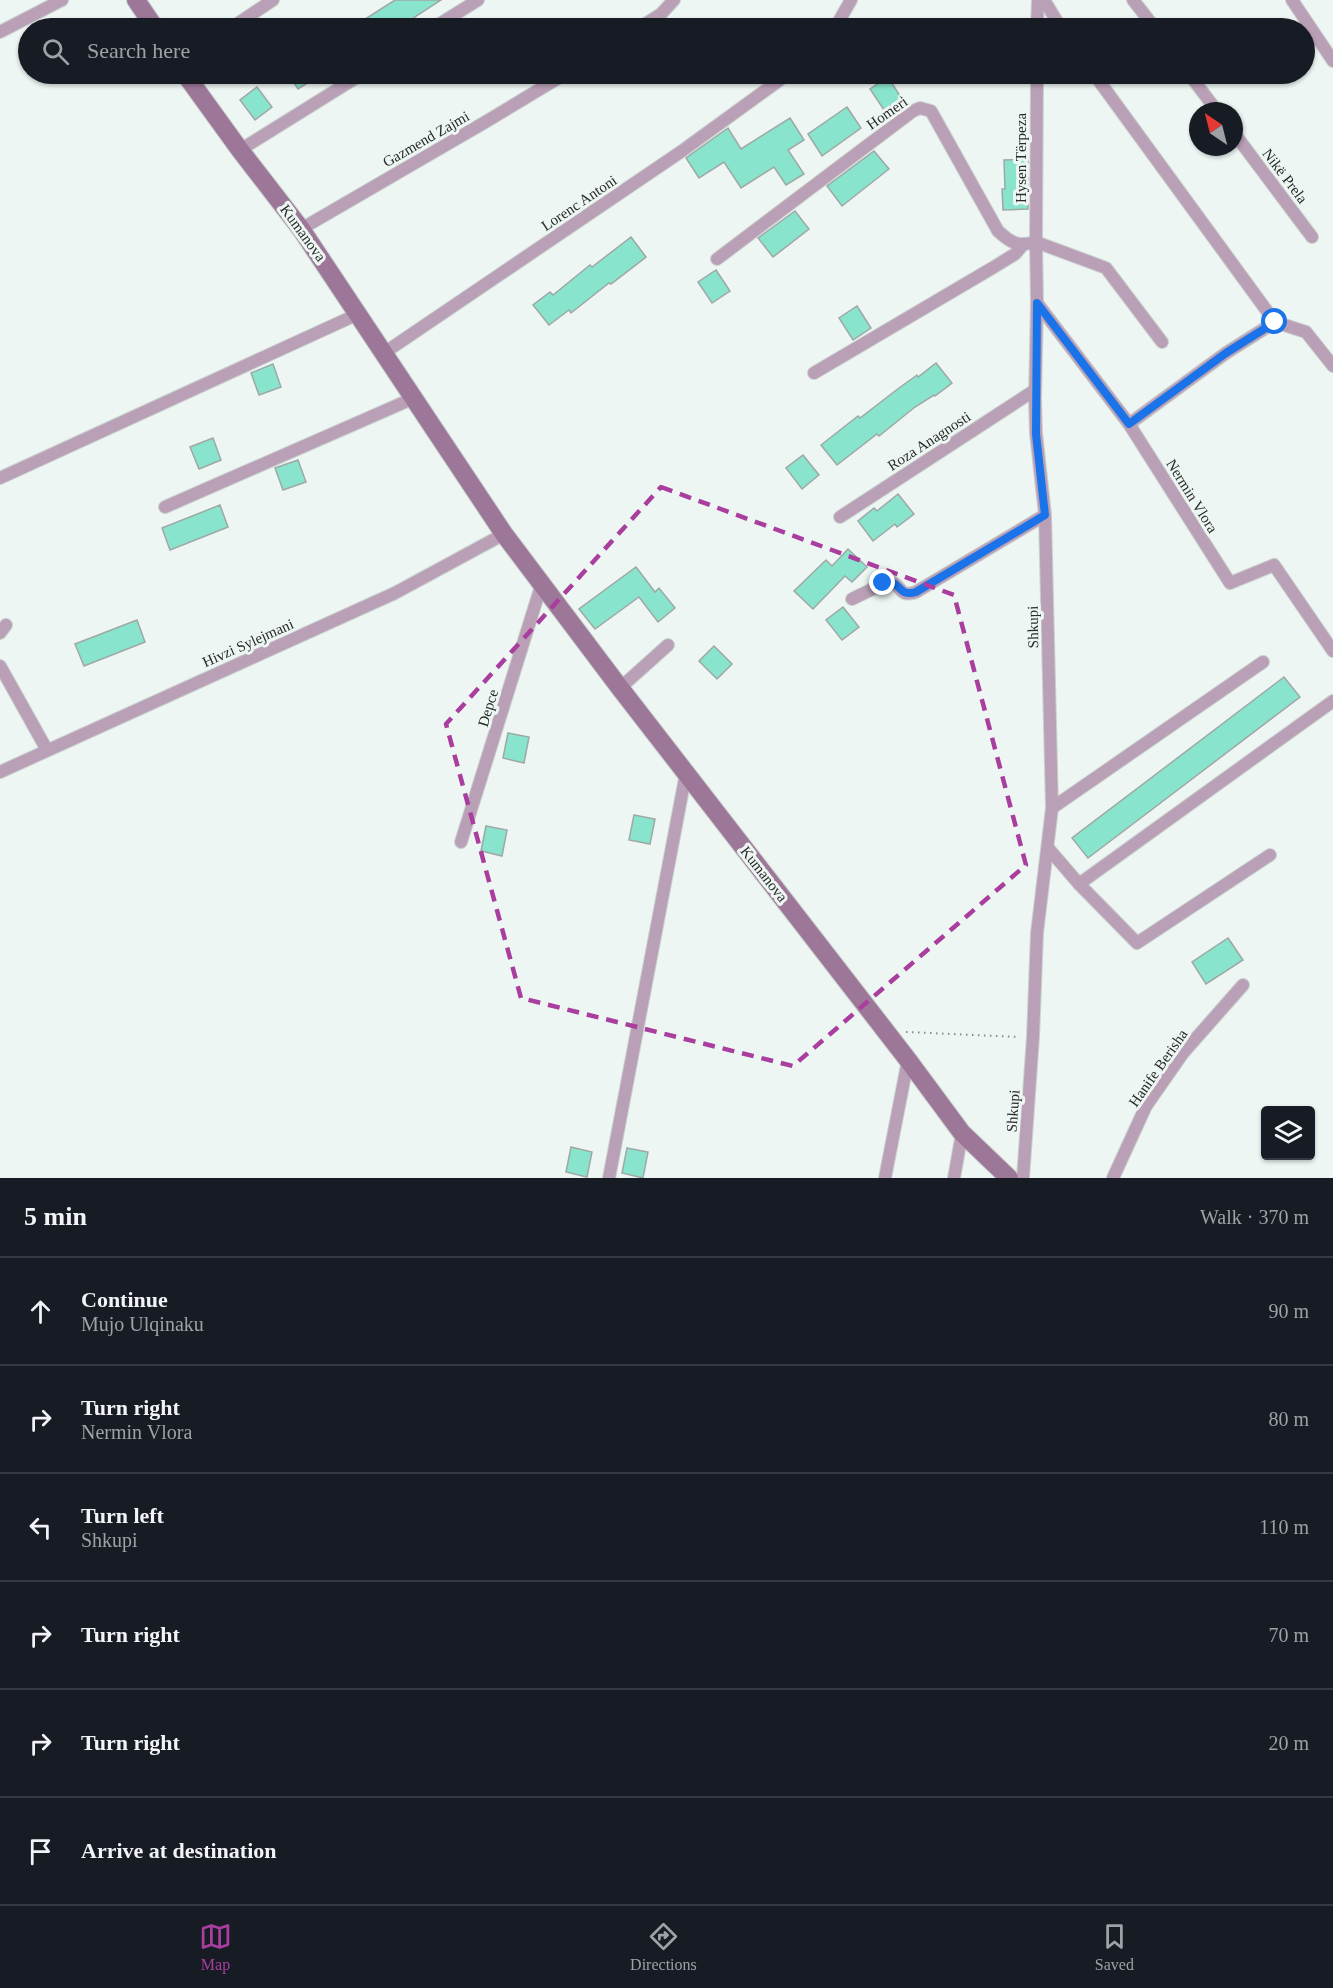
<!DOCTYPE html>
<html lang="en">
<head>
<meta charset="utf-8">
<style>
	body { margin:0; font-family:Georgia,serif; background:#242831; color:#f1f3f6 }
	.controls { position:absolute; right:18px; bottom:18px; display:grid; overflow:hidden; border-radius:6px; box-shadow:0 2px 4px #0004 }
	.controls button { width:54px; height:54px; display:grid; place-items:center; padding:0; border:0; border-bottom:2px solid #363941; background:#171b24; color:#f1f3f6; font:30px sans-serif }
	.compass { position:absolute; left:1189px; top:102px; width:54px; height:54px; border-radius:50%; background:#171b24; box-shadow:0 2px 4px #0004; rotate:325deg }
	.stop { position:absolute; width:18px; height:18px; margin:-14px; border:4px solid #1a73e8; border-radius:50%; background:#fff }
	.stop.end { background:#1a73e8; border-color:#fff; box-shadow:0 2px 6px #0008 }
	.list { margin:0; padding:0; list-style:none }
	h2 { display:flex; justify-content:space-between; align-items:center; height:78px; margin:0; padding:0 24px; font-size:26px }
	h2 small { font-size:20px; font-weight:400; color:#9ea1a6 }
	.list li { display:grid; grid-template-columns:39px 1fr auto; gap:18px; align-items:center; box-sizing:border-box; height:108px; padding:0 24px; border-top:2px solid #363941 }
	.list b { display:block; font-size:22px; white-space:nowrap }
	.list p { margin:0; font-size:20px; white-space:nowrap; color:#9ea1a6 }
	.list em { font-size:20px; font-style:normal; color:#9ea1a6 }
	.icon { flex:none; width:33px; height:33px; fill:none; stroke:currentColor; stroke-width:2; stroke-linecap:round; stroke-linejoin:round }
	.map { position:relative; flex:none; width:1333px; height:1178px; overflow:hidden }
	.search { position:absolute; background:#171b24; box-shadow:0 2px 4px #0004; left:18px; right:18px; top:18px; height:66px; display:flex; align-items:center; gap:15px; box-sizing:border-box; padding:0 21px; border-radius:33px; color:#9ea1a6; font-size:22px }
	.sheet { height:726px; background:#171b24 }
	nav { display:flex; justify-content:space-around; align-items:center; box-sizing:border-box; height:84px; border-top:2px solid #363941; background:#171b24; font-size:16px; color:#9ea1a6 }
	nav a { display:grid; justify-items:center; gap:3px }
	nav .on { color:#a93e9e }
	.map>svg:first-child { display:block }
</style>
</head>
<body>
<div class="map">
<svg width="1333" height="1178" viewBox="0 0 1333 1178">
	<rect width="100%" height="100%" fill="#edf6f3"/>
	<g fill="#88e4cc" stroke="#9fa8a5" stroke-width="1.5">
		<path d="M395,0H441L398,28H351Z"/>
		<path d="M288,74H322L298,89Z"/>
		<path d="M888,77L902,99L884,110L870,89Z"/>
		<path d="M257,87L272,107L255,120L240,100Z"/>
		<path d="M847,107L861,128L822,156L808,134Z"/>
		<path d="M790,118L804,140L788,150L804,174L786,185L774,167L741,188L724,162L699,178L686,158L728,128L741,149Z"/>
		<path d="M874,151L889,169L842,206L827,186Z"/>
		<path d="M1028,159V209L1003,210L1002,189H1005L1004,160Z"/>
		<path d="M795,211L809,229L773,257L758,238Z"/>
		<path d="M631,237L646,257L611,284L609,283L571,313L569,310L549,325L533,305L550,292L553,295L590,265L592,267Z"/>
		<path d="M716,270L730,291L712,303L698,282Z"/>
		<path d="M857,306L871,328L853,340L839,318Z"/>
		<path d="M936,363L952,383L935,396L934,395L915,407L879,436L877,434L837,465L821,445L858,416L860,418L899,388L917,375L918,377Z"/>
		<path d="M273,364L281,387L259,395L251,373Z"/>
		<path d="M213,438L221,460L199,469L190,447Z"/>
		<path d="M803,455L819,475L802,489L786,468Z"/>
		<path d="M298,460L306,482L283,490L275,468Z"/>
		<path d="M898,494L914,514L897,527L895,524L873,541L858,521L874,508L877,511Z"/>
		<path d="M220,505L228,527L170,550L162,528Z"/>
		<path d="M848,549L867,567L852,582L845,576L813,609L794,591L826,560L832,566Z"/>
		<path d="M636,567L655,592L659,588L675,608L658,622L639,597L595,629L579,609Z"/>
		<path d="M843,607L859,627L842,640L826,620Z"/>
		<path d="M137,620L145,642L84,666L75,644Z"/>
		<path d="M714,646L732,664L717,679L699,661Z"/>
		<path d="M1284,677L1300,697L1088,858L1072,838Z"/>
		<path d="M508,733L529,737L524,763L503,758Z"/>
		<path d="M634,815L655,819L650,844L629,840Z"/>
		<path d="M486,826L507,830L502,856L481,851Z"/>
		<path d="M1228,938L1243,960L1206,984L1192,962Z"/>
		<path d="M571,1147L592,1152L587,1177L566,1172Z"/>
		<path d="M627,1148L648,1152L643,1178L622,1173Z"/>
	</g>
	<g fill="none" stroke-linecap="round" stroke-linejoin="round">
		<g stroke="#cad1cf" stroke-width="14">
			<g id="street">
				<path d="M1044,0L1061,28"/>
				<path d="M1133,0L1155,28"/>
				<path d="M1292,0L1333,61"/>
				<path d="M231,28L273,0"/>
				<path d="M433,28L478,0"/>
				<path d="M639,28L661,14L674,0"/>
				<path d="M835,28L851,0"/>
				<path d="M1037,28L1038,0"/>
				<path d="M0,32L62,0"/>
				<path d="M1094,74L1275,322L1306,332L1333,366"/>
				<path d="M1189,74L1217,111"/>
				<path d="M1234,133L1312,237"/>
				<path d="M240,150L362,74"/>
				<path d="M301,229L487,121L565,74"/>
				<path d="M1036,242L1106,268L1162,342"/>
				<path d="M717,259L913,111L920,108L931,111L998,231C1011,243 1018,247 1036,242"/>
				<path d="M1037,303L1129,424L1230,583L1274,565L1333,651"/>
				<path d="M384,353L682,151L788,74"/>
				<path d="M814,373L994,267L1015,254L1022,246"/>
				<path d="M1129,424L1226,353L1275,322"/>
				<path d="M0,478L358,314"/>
				<path d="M165,507L414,398"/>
				<path d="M840,517L1035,390"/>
				<path d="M852,599L889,581C903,585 898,598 916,592L1045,515"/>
				<path d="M0,633L6,625"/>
				<path d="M0,666L47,750"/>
				<path d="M620,688L668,645"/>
				<path d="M0,772L395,593L504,534"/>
				<path d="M1052,808L1263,662"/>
				<path d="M461,842L542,583"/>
				<path d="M1048,848L1079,884L1137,943L1270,855"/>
				<path d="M1079,884L1333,701"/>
				<path d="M609,1178L686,773"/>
				<path d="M885,1178L908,1060"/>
				<path d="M954,1178L962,1133"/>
				<path d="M1023,1178L1033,1037L1037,933L1052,808L1045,515L1036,433L1035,399L1037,303L1036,242L1037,74"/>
				<path d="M1113,1178L1146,1106L1183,1053L1243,985"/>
			</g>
		</g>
		<g stroke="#cad1cf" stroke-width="20">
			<g id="secondary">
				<path d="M136,0L155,28"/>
				<path d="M185,74L240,150L301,229L504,534L620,688L908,1060L962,1133L1009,1178"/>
			</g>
		</g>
		<path stroke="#868b89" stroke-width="2" stroke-dasharray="1.5 4.5" stroke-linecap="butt" d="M906,1032L1020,1037"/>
		<use href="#street" stroke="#baa0b6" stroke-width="12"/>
		<use href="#secondary" stroke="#9d7797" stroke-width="18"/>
	</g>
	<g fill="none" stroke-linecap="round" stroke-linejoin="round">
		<path stroke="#1a73e8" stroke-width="8" d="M883,583C901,577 896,598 916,592L1045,515L1036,434L1037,303L1129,424L1226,353L1275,322"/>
	</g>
	<path fill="none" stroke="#a93e9e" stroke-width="4.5" stroke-dasharray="12 8" stroke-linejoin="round" d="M661,487L954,595L1026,865L793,1066L521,998L446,724Z"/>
	<g text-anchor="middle" stroke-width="6" stroke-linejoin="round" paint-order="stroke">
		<g font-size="15" fill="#282b2a" stroke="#edf6f3">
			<text transform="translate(887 113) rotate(-35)" y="5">Homeri</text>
			<text transform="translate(426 139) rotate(-30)" y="5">Gazmend Zajmi</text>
			<text transform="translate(1021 158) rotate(-90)" y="5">Hysen Tërpeza</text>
			<text transform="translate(1285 176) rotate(53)" y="5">Nikë Prela</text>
			<text transform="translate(579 203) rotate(-34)" y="5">Lorenc Antoni</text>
			<text transform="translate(303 233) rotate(54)" y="5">Kumanova</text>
			<text transform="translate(929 441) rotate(-33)" y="5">Roza Anagnosti</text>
			<text transform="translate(1192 496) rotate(58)" y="5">Nermin Vlora</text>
			<text transform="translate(1033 627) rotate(-91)" y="5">Shkupi</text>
			<text transform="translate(248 643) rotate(-24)" y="5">Hivzi Sylejmani</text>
			<text transform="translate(488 708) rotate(-73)" y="5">Depce</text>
			<text transform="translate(764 874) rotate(52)" y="5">Kumanova</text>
			<text transform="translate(1158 1068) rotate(-55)" y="5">Hanife Berisha</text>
			<text transform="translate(1013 1111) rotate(-86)" y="5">Shkupi</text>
		</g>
	</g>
</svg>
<div class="controls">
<button><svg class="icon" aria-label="layers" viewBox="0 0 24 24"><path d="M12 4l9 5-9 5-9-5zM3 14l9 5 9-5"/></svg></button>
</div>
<svg class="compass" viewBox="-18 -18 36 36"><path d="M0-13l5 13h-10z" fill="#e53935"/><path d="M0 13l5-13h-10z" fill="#9ea1a6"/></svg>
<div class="stop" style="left:1275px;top:322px"></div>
<div class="stop end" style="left:883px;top:583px"></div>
<div class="search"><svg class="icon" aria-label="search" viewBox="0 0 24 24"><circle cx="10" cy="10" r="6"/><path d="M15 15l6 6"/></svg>Search here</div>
</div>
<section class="sheet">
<h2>5 min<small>Walk · 370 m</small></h2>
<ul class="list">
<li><svg class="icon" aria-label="ahead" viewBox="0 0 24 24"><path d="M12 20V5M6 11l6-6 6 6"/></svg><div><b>Continue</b><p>Mujo Ulqinaku</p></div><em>90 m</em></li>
<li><svg class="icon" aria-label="right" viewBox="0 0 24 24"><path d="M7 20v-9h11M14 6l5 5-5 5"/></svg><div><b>Turn right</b><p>Nermin Vlora</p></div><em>80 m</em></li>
<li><svg class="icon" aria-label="left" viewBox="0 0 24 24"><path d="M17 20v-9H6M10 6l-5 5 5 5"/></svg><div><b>Turn left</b><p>Shkupi</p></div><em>110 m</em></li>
<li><svg class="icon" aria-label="right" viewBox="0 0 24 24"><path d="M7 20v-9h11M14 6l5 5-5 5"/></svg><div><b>Turn right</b></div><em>70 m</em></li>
<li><svg class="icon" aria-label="right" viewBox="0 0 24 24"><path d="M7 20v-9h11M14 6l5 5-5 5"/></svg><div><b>Turn right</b></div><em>20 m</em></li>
<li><svg class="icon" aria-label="arrive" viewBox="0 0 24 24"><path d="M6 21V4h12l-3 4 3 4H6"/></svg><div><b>Arrive at destination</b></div></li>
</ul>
</section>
<nav>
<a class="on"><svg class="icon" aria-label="map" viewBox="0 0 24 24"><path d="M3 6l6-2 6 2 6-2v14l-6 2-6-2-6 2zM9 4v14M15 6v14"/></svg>Map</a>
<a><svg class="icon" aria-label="directions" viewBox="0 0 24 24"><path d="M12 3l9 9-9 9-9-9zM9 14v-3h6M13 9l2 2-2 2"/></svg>Directions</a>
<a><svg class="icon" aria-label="saved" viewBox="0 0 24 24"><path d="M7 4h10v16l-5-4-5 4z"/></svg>Saved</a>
</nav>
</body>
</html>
